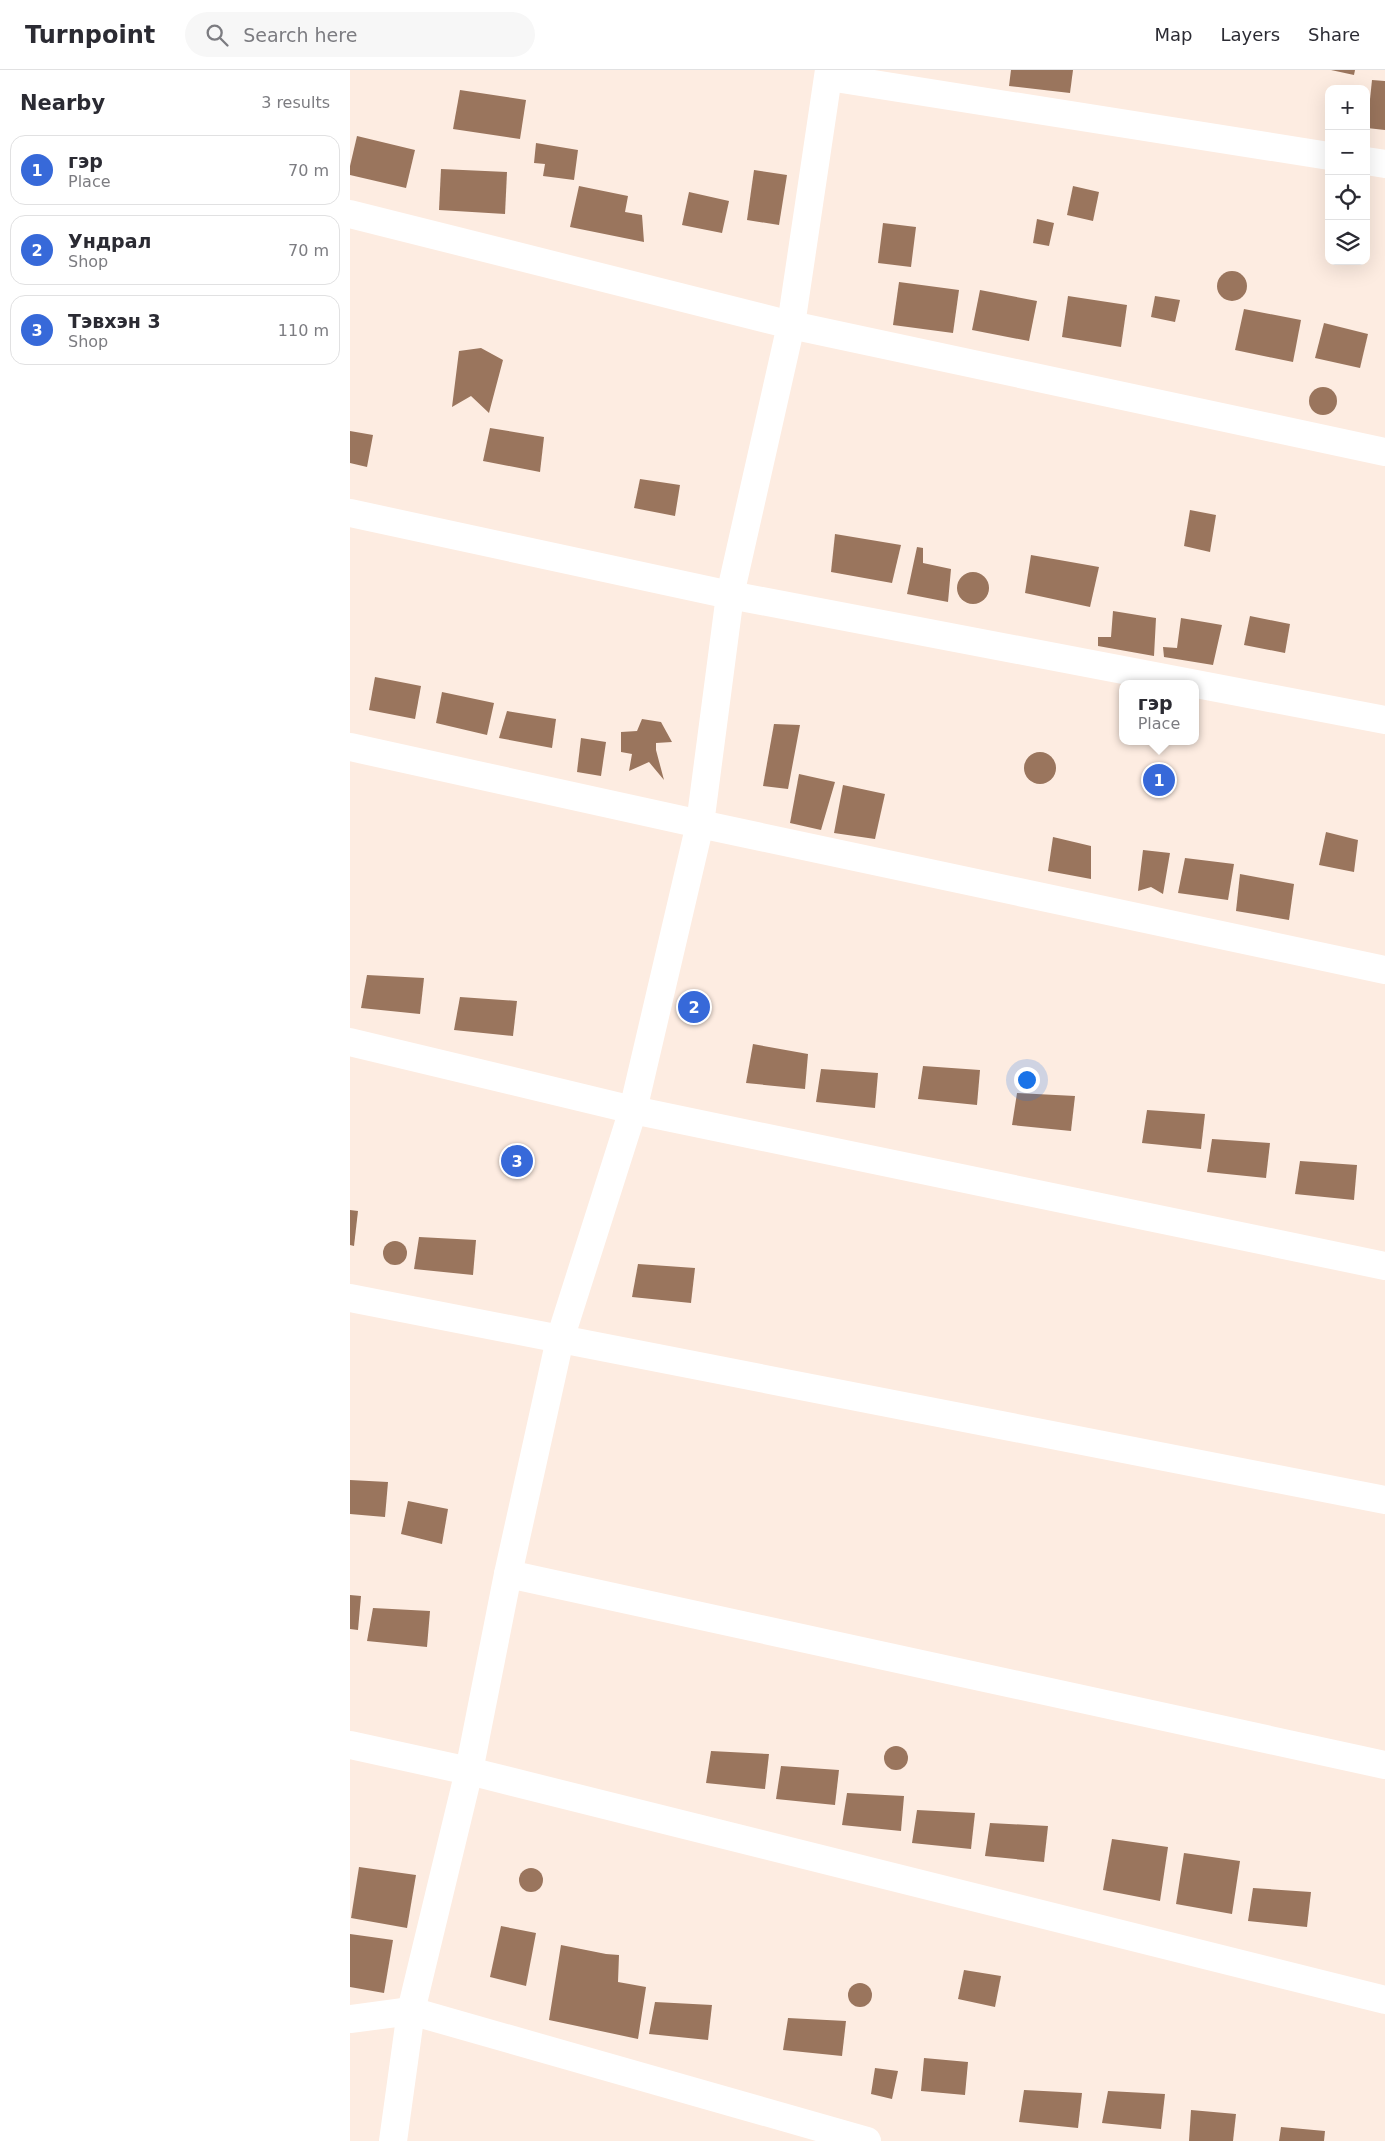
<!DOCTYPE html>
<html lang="en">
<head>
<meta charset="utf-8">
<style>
	body { margin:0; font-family:"DejaVu Sans",sans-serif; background:#f7f7f7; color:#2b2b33 }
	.controls { position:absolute; right:15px; top:15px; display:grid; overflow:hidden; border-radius:10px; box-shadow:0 5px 20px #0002 }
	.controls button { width:45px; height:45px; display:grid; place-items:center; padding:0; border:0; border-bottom:1px solid #e1e1e2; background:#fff; color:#2b2b33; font:25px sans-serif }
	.you { position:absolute; left:676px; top:1009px; width:18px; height:18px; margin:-12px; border:4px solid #fff; border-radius:50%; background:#1a73e8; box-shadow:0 0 0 8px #1a73e833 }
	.badge { display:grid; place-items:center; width:32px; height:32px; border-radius:50%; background:#3769d9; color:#fff; font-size:16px; font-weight:700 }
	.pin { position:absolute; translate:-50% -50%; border:2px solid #fff; box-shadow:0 1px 5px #0006 }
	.popup { position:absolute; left:769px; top:610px; width:80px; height:65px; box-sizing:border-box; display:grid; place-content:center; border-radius:10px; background:#fff; filter:drop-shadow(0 1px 4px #0005); font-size:16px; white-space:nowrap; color:#7c7c81 }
	.popup b { font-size:19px; color:#2b2b33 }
	.popup::after { content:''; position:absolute; left:50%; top:100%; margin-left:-10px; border:10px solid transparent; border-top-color:#fff }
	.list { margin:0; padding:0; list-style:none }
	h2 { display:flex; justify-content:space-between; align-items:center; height:65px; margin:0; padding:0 20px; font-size:21px }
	h2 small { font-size:16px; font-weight:400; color:#7c7c81 }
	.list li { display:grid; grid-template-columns:32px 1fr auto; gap:15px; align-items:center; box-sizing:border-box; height:70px; margin:0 10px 10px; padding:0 10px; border:1px solid #e1e1e2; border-radius:15px }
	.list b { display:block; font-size:19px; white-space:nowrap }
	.list p { margin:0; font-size:16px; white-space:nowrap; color:#7c7c81 }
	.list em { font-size:16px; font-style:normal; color:#7c7c81 }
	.icon { flex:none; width:28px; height:28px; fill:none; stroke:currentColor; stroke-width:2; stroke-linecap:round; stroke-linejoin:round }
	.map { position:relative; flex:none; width:1035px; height:2071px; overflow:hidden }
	header { display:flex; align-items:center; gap:30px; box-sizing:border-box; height:70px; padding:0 25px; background:#fff; border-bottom:1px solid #e1e1e2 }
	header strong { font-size:24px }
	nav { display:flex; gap:28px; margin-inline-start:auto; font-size:18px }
	.search { width:350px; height:45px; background:#f7f7f7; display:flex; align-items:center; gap:12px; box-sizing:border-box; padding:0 18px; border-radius:28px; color:#7c7c81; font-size:19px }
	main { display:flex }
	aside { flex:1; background:#fff }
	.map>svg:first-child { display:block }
</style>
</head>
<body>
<header>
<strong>Turnpoint</strong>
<div class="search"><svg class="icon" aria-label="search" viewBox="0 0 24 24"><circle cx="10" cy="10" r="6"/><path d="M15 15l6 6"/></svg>Search here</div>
<nav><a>Map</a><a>Layers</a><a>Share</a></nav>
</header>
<main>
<aside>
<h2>Nearby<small>3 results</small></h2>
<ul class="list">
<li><span class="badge">1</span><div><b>гэр</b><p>Place</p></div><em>70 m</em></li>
<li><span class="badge">2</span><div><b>Ундрал</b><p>Shop</p></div><em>70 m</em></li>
<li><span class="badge">3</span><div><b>Тэвхэн 3</b><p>Shop</p></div><em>110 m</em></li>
</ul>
</aside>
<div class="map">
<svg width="1035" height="2071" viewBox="0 0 1035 2071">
	<rect width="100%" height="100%" fill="#fdece1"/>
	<g fill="#9a755d">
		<path d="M661,0H723L720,23L659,16Z"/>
		<path d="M981,0H1005L1004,5Z"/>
		<path d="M1022,10L1035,11V60L1017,58Z"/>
		<path d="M110,20L176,30L170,69L103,59Z"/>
		<path d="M7,66L65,80L56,118L0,105V96Z"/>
		<path d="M186,73L228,80L224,110L193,106L195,94L184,93Z"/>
		<path d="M91,99L157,102L155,144L89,140Z"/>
		<path d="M404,100L437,105L429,155L397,150Z"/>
		<path d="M229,116L278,126L275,142L292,145L294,172L220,157Z"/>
		<path d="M723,116L749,122L743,151L717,145Z"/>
		<path d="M339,122L379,131L372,163L332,155Z"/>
		<path d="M687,149L704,153L699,176L683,173Z"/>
		<path d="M533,153L566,157L561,197L528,193Z"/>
		<circle cx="882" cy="216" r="15"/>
		<path d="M549,212L609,220L603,263L543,255Z"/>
		<path d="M630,220L687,231L679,271L622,260Z"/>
		<path d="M718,226L777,235L771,277L712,267Z"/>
		<path d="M805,226L830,230L825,252L801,247Z"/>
		<path d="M894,239L951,250L943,292L885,280Z"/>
		<path d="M974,253L1018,264L1010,298L965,288Z"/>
		<path d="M131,278L153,290L139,343L121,326L102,337L109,281Z"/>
		<circle cx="973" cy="331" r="14"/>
		<path d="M140,358L194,367L190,402L133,391Z"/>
		<path d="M0,361L23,365L17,397L0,393Z"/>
		<path d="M290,409L330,415L325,446L284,438Z"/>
		<path d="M840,440L866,445L860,482L834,476Z"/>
		<path d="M485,464L551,475L542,513L481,502Z"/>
		<path d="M567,477L573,478V493L601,499L598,532L557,524Z"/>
		<path d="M681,485L749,497L740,537L675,523Z"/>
		<circle cx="623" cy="518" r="16"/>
		<path d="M763,541L806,548L804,586L748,576V567H761Z"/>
		<path d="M900,546L940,554L935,583L894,575Z"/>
		<path d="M831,548L872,555L863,595L814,587L813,577L827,578Z"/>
		<path d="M25,607L71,616L65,649L19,640Z"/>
		<path d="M92,622L144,633L137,665L86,653Z"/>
		<path d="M157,641L206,649L202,678L149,668Z"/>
		<path d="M292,649L311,652L322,672L306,673V680L314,710L299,692L279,701L282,684L271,682V662L287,661Z"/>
		<path d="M424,654L450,655L438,719L413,716Z"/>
		<path d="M231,668L256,672L251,706L227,702Z"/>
		<circle cx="690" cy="698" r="16"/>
		<circle cx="810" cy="709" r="16"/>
		<path d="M449,704L485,712L471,760L440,753Z"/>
		<path d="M493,715L535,724L525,769L484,763Z"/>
		<path d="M976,762L1008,770L1004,802L969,795Z"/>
		<path d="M703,767L741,776V809L698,801Z"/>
		<path d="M793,780L820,783L813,824L801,817L788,821Z"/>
		<path d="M835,788L884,794L878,830L828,823Z"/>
		<path d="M890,804L944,814L939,850L886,841Z"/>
		<path d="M17,905L74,908L70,944L11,938Z"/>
		<path d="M110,927L167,931L163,966L104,960Z"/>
		<path d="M403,974L458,984L455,1019L396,1013Z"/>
		<path d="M573,996L630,1000L627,1035L568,1029Z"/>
		<path d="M471,999L528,1003L525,1038L466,1032Z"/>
		<path d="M667,1023L725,1026L721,1061L662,1055Z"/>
		<path d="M797,1040L855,1044L851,1079L792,1073Z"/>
		<path d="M862,1069L920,1073L916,1108L857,1102Z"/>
		<path d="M950,1091L1007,1095L1004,1130L945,1124Z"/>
		<path d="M0,1140L8,1141L4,1176L0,1175Z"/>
		<path d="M69,1167L126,1170L123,1205L64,1199Z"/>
		<circle cx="45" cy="1183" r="12"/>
		<path d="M288,1194L345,1198L341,1233L282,1227Z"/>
		<path d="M0,1410L38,1412L35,1447L0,1444Z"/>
		<path d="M58,1431L98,1439L92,1474L51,1464Z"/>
		<path d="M0,1525L11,1526L8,1560L0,1559Z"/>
		<path d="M23,1538L80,1541L77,1577L17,1571Z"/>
		<circle cx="546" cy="1688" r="12"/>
		<path d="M361,1681L419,1684L415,1719L356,1713Z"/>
		<path d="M431,1696L489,1700L485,1735L426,1729Z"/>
		<path d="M497,1723L554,1726L551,1761L492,1755Z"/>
		<path d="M567,1740L625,1743L621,1779L562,1773Z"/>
		<path d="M640,1753L698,1756L694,1792L635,1786Z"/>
		<path d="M762,1769L818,1777L810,1831L753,1820Z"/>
		<path d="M834,1783L890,1791L882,1844L826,1834Z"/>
		<path d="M9,1797L66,1805L57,1858L1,1848Z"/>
		<circle cx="181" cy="1810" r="12"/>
		<path d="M903,1818L961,1822L957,1857L898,1851Z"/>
		<path d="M151,1856L186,1863L176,1916L140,1907Z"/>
		<path d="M0,1864L43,1870L34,1923L0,1917Z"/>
		<path d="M211,1875L256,1884L269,1885L268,1912L296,1917L288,1969L199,1950Z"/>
		<path d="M614,1900L651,1906L645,1937L608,1929Z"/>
		<circle cx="510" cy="1925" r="12"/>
		<path d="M305,1932L362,1935L358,1970L299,1964Z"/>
		<path d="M438,1948L496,1951L492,1986L433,1980Z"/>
		<path d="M574,1988L618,1992L615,2025L571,2021Z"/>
		<path d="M525,1998L548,2001L542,2029L521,2024Z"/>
		<path d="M674,2020L732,2023L728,2058L669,2052Z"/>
		<path d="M758,2021L815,2024L811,2059L752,2053Z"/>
		<path d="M841,2040L886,2044L883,2071H839Z"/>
		<path d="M931,2057L975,2061L974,2071H929Z"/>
	</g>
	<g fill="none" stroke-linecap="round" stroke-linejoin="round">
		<g stroke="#fff" stroke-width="28">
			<path d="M479,7L979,86"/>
			<path d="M1016,91L1035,94"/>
			<path d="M0,144L441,255L1035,382"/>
			<path d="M0,443L380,525L1035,650"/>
			<path d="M0,677L350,754L1035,900"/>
			<path d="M0,972L283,1040L1035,1196"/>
			<path d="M0,1228L1035,1430"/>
			<path d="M158,1504L1035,1695"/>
			<path d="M0,1675L119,1701L1035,1930"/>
			<path d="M0,1949L61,1941L517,2071"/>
			<path d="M43,2071L61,1941L119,1701L158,1504L210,1269L283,1040L350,754L380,525L441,255L479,0"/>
		</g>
	</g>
</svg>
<div class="controls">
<button>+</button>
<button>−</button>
<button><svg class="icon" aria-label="locate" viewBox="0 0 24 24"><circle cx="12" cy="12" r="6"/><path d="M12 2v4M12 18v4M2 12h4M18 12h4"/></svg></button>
<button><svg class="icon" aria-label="layers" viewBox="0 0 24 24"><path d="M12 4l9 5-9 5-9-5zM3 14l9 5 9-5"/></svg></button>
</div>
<div class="you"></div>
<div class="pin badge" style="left:809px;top:710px">1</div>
<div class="popup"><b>гэр</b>Place</div>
<div class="pin badge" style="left:344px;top:937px">2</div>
<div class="pin badge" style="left:167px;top:1091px">3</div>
</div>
</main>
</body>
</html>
